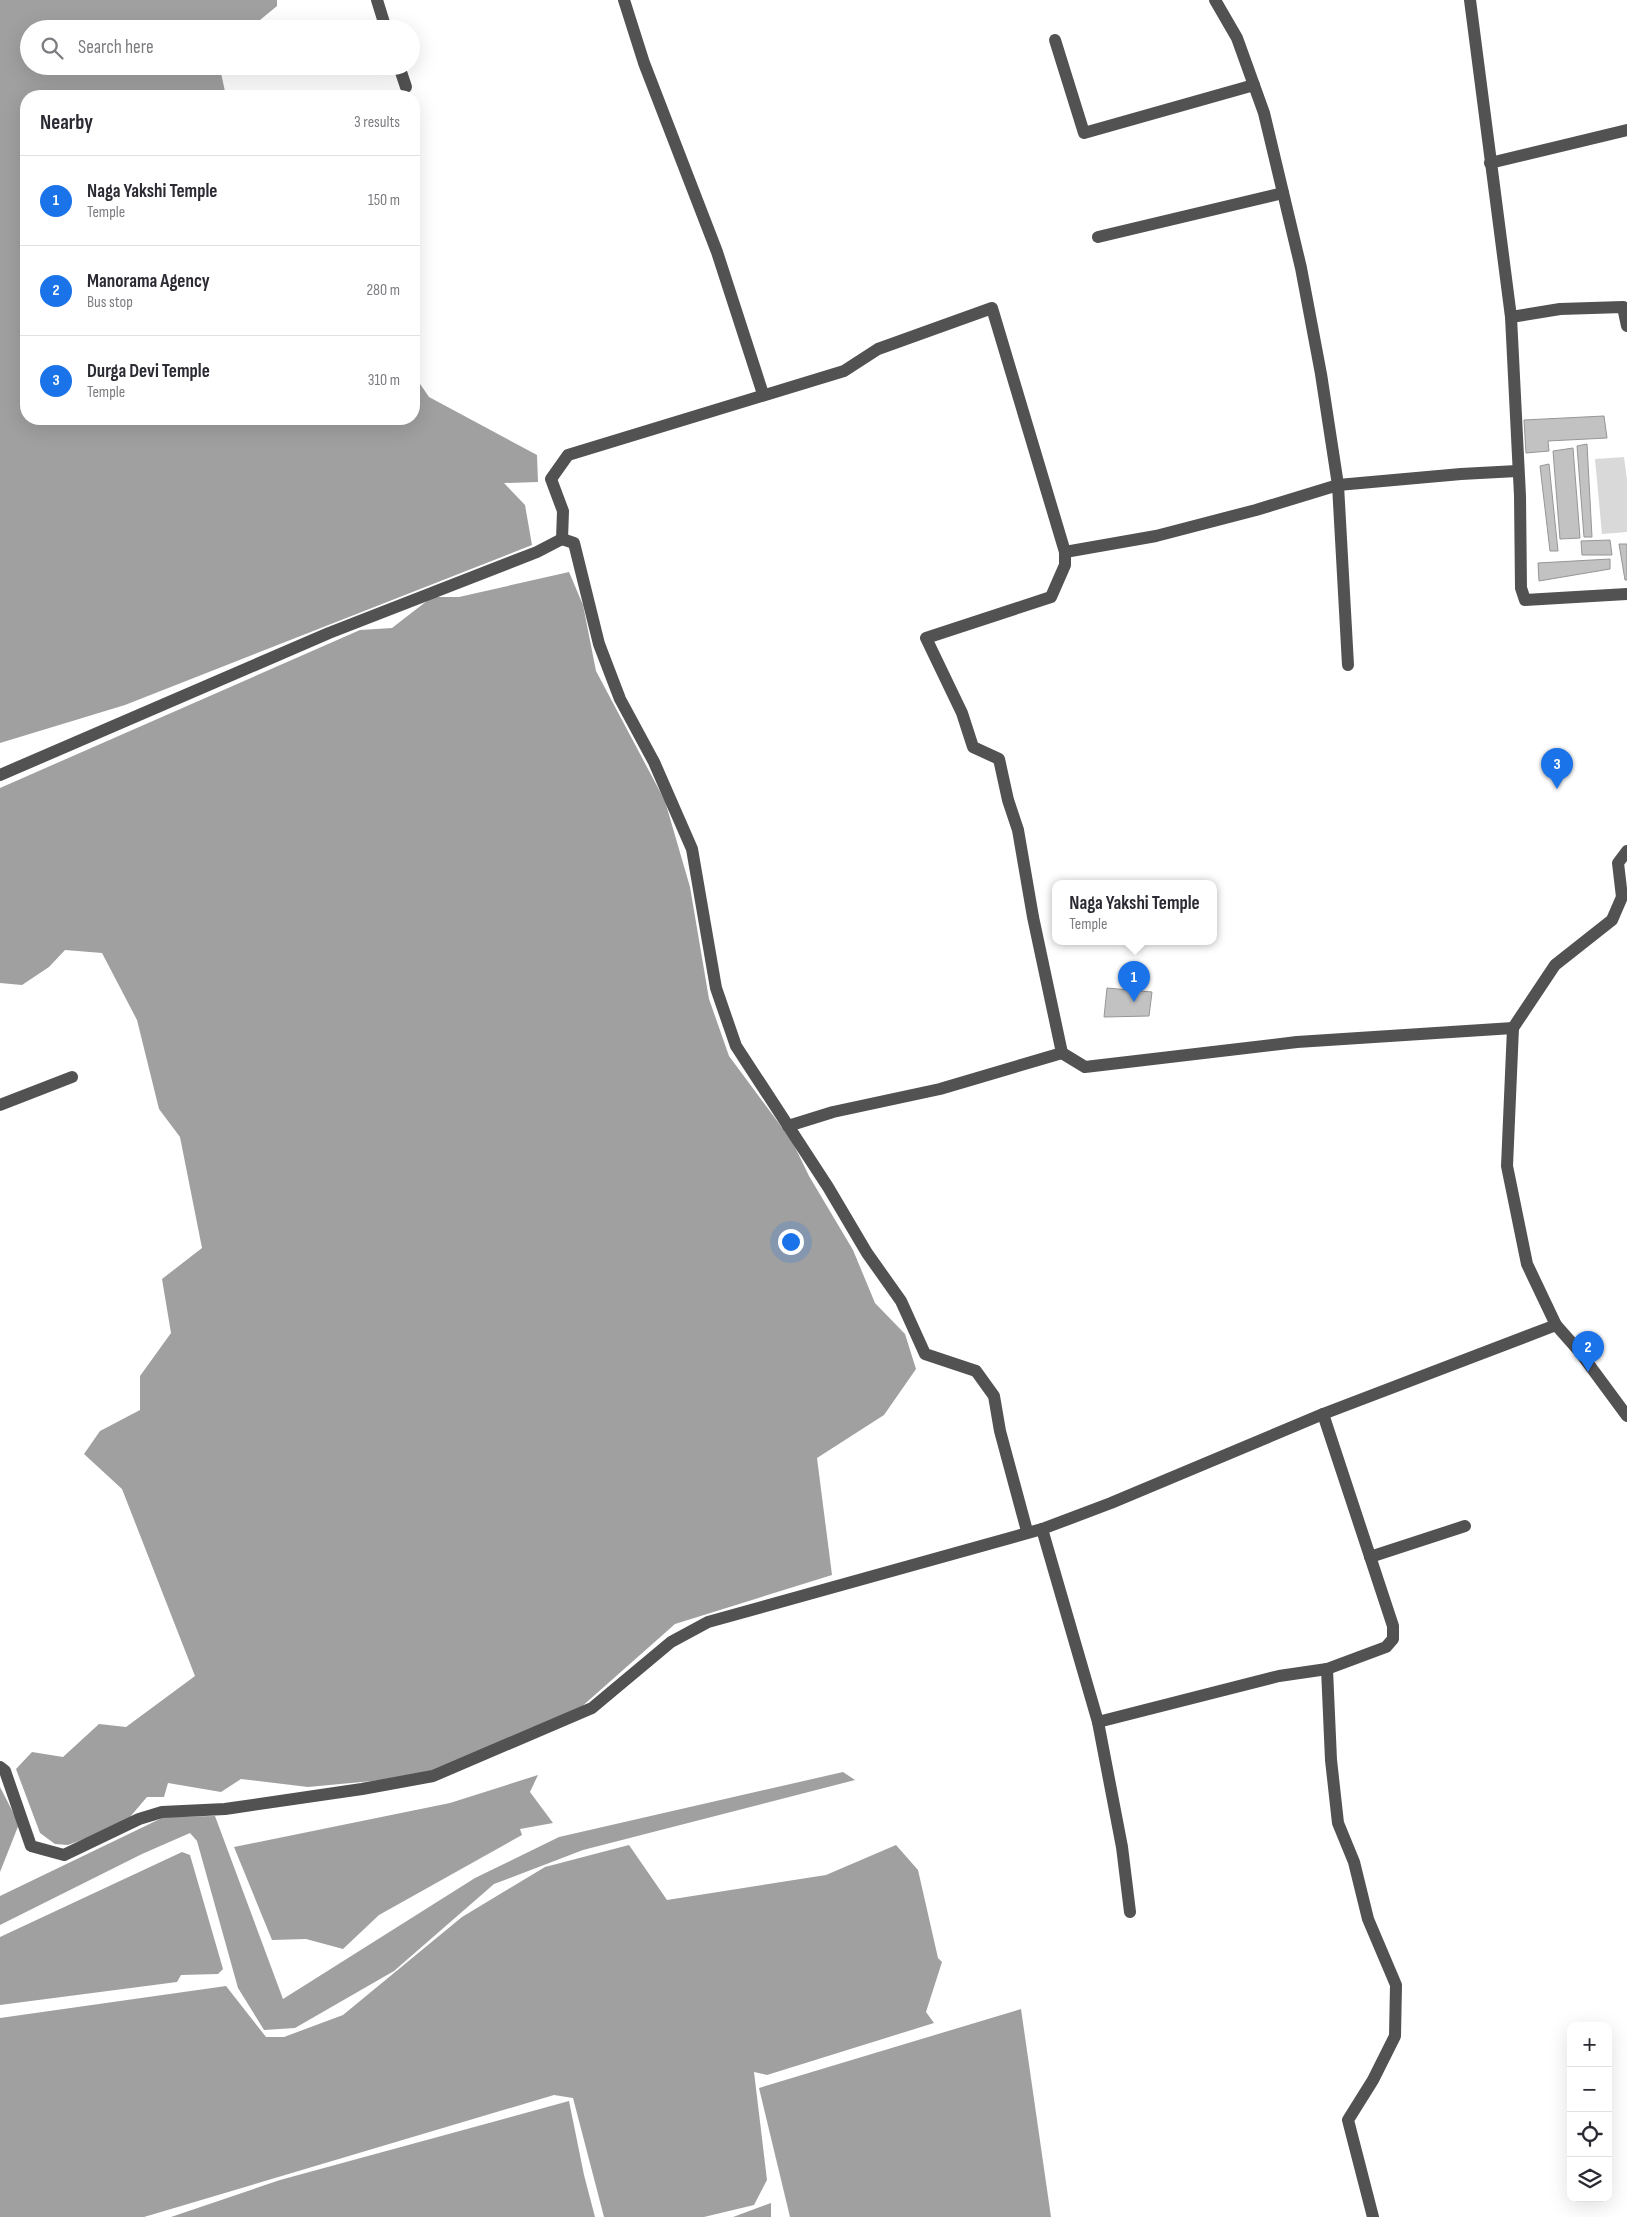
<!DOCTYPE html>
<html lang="en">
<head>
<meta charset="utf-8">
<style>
	body { margin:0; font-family:"Sofia Sans Condensed",sans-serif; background:#f2f2f3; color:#2b2b33 }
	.controls { position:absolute; right:15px; bottom:15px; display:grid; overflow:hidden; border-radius:10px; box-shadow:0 5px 20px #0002 }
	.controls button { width:45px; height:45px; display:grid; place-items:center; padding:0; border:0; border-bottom:1px solid #e1e1e2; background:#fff; color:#2b2b33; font:25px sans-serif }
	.you { position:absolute; left:790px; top:1241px; width:18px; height:18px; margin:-12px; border:4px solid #fff; border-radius:50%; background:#1a73e8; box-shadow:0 0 0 8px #1a73e833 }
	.badge { display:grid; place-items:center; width:32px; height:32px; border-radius:50%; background:#1a73e8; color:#fff; font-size:16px; font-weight:700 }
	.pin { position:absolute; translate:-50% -41px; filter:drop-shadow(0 1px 2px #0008) }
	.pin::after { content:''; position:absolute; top:26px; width:18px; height:15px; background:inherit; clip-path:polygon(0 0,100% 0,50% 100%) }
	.popup { position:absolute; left:1052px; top:880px; width:165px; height:65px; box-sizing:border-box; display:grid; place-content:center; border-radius:10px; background:#fff; filter:drop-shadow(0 1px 4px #0005); font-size:16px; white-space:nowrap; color:#7c7c81 }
	.popup b { font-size:19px; color:#2b2b33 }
	.popup::after { content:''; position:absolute; left:50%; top:100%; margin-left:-10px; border:10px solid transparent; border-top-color:#fff }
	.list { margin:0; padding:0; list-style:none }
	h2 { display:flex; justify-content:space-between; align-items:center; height:65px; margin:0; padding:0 20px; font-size:21px }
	h2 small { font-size:16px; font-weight:400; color:#7c7c81 }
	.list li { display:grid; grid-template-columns:32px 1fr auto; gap:15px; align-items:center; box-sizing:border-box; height:90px; padding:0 20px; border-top:1px solid #e1e1e2 }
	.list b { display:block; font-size:19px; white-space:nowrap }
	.list p { margin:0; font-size:16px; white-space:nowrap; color:#7c7c81 }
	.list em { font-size:16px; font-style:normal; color:#7c7c81 }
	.icon { flex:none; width:28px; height:28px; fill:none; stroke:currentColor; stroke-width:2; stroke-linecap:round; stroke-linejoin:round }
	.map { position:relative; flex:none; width:1627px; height:2217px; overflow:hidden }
	.search { position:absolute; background:#fff; box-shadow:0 5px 20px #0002; left:20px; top:20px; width:400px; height:55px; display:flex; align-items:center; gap:12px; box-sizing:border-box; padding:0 18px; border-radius:28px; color:#7c7c81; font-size:19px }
	.panel { position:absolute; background:#fff; box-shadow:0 5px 20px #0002; left:20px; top:90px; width:400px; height:335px; border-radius:20px }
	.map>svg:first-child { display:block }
</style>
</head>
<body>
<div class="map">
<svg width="1627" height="2217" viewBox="0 0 1627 2217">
	<rect width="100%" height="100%" fill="#fff"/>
	<path fill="#d9d9d9" d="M1624,457L1627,480V532L1602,534L1595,459Z"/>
	<g fill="#a0a0a0">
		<path d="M0,0H277V6L249,29H29V66H231L221,73L226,96H26V419H414V375L429,397L537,455L538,482L504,483L525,505L532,545L125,705L0,743Z"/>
		<path d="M569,572L583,605L596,671L665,801L690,887L709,999L729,1056L792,1141L809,1176L853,1250L875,1303L905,1334L916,1369L884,1415L817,1458L832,1575L675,1624L579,1709L426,1776L308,1787L241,1779L221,1792L168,1783L164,1797H147L124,1824L68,1845L55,1844L40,1833L16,1769L32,1752L63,1757L99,1724L126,1727L195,1676L122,1489L84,1454L100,1431L140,1410V1376L171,1333L162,1279L202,1248L180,1137L159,1109L137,1020L102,953L65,950L49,967L22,985L0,983V788L360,630L392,628L432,597H459Z"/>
		<path d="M843,1772L855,1780L583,1850L494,1884L394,1971L295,2028L264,2030L238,1988L197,1841L190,1833L142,1854L0,1925V1896L164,1817L215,1816L283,1999L475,1878L559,1837Z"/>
		<path d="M538,1775L530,1792L553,1823L520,1829L522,1835L379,1915L343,1949L306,1939L272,1940L234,1847L450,1803Z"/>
		<path d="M0,1787L19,1824L0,1872Z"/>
		<path d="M629,1845L667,1900L826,1875L896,1845L918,1870L938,1958L942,1962L926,2012L934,2023L767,2075L754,2072L767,2180L754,2205L704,2217H604L573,2098L554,2095L144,2217H0V2018L226,1986L266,2037H284L343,2015L462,1917L545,1867Z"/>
		<path d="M182,1852L190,1855L223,1969L218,1974L181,1975L177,1982L0,2005V1937Z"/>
		<path d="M1021,2009L1051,2217H790L759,2088Z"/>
		<path d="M569,2101L584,2175L595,2217H171L280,2180Z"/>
		<path d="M771,2203V2217H733Z"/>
	</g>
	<g fill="#c2c2c2" stroke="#969696">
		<path d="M1604,416L1607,438L1548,441L1549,451L1526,453L1524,420Z"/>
		<path d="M1587,444L1592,537H1584L1577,446Z"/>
		<path d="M1573,448L1580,538L1560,539L1553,451Z"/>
		<path d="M1549,464L1558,551H1550L1540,466Z"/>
		<path d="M1610,540L1612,555H1582L1581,541Z"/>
		<path d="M1619,544H1627V580H1625Z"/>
		<path d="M1610,559V569L1539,581L1538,563Z"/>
		<path d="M1107,988L1152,992L1149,1016L1104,1017Z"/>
	</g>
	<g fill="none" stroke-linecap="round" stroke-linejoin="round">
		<g stroke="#525252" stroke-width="12">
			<path d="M377,0L386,29"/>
			<path d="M624,0L644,63L717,252L763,394"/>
			<path d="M1215,0L1237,38L1264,113L1301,268L1321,374L1338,485L1348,665"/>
			<path d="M1470,0L1511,317L1520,496L1521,588L1525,600L1627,594"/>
			<path d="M1055,40L1084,133L1254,85"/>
			<path d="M399,66L406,87"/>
			<path d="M1490,163L1627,130"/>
			<path d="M1098,237L1283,193"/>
			<path d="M1511,317L1560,309L1623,307L1627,326"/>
			<path d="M562,539L574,543L599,644L620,699L654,762L692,849L716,988L736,1046L828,1187L867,1253L901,1301L925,1354L976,1371L994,1396L1000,1431L1027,1531"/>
			<path d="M0,775L329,633L537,552L562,539L563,511L551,479L568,455L844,371L878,349L992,308L1065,552L1156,536L1256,510L1338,485L1461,474L1517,471"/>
			<path d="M1627,851L1618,863L1622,897L1612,920L1555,965L1513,1028L1507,1166L1527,1264L1556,1325L1579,1351L1627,1416"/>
			<path d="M1062,1053L1085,1067L1297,1042L1513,1028"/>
			<path d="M0,1105L72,1077"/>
			<path d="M788,1126L833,1112L940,1089L1062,1053L1033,917L1018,830L1008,800L999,759L973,747L962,713L926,638L1051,597L1065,565V552"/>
			<path d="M1042,1529L1098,1722L1122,1847L1130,1912"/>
			<path d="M1370,1557L1465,1526"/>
			<path d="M1327,1669L1331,1760L1338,1823L1354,1862L1368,1919L1396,1985L1395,2036L1373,2080L1348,2120L1373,2217"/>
			<path d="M1098,1722L1279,1676L1327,1669L1386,1647L1393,1639V1626L1323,1414"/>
			<path d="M0,1767L5,1771L31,1846L64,1855L139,1819L162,1812L225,1809L362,1789L433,1776L592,1708L671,1642L708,1622L1042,1529L1111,1503L1323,1414L1556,1325"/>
		</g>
	</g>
</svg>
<div class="controls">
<button>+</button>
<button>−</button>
<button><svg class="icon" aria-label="locate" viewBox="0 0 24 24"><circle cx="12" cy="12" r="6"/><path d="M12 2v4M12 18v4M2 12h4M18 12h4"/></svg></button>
<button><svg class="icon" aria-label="layers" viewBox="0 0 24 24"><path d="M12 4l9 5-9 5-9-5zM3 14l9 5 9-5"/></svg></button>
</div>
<div class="you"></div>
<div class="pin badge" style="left:1134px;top:1002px">1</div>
<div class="popup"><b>Naga Yakshi Temple</b>Temple</div>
<div class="pin badge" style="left:1588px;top:1372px">2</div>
<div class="pin badge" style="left:1557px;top:789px">3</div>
<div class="search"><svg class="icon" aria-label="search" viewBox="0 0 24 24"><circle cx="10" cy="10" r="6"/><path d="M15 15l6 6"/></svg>Search here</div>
<section class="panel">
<h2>Nearby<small>3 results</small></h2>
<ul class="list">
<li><span class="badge">1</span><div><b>Naga Yakshi Temple</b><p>Temple</p></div><em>150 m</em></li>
<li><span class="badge">2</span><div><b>Manorama Agency</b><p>Bus stop</p></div><em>280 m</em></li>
<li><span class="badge">3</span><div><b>Durga Devi Temple</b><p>Temple</p></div><em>310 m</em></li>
</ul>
</section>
</div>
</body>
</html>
